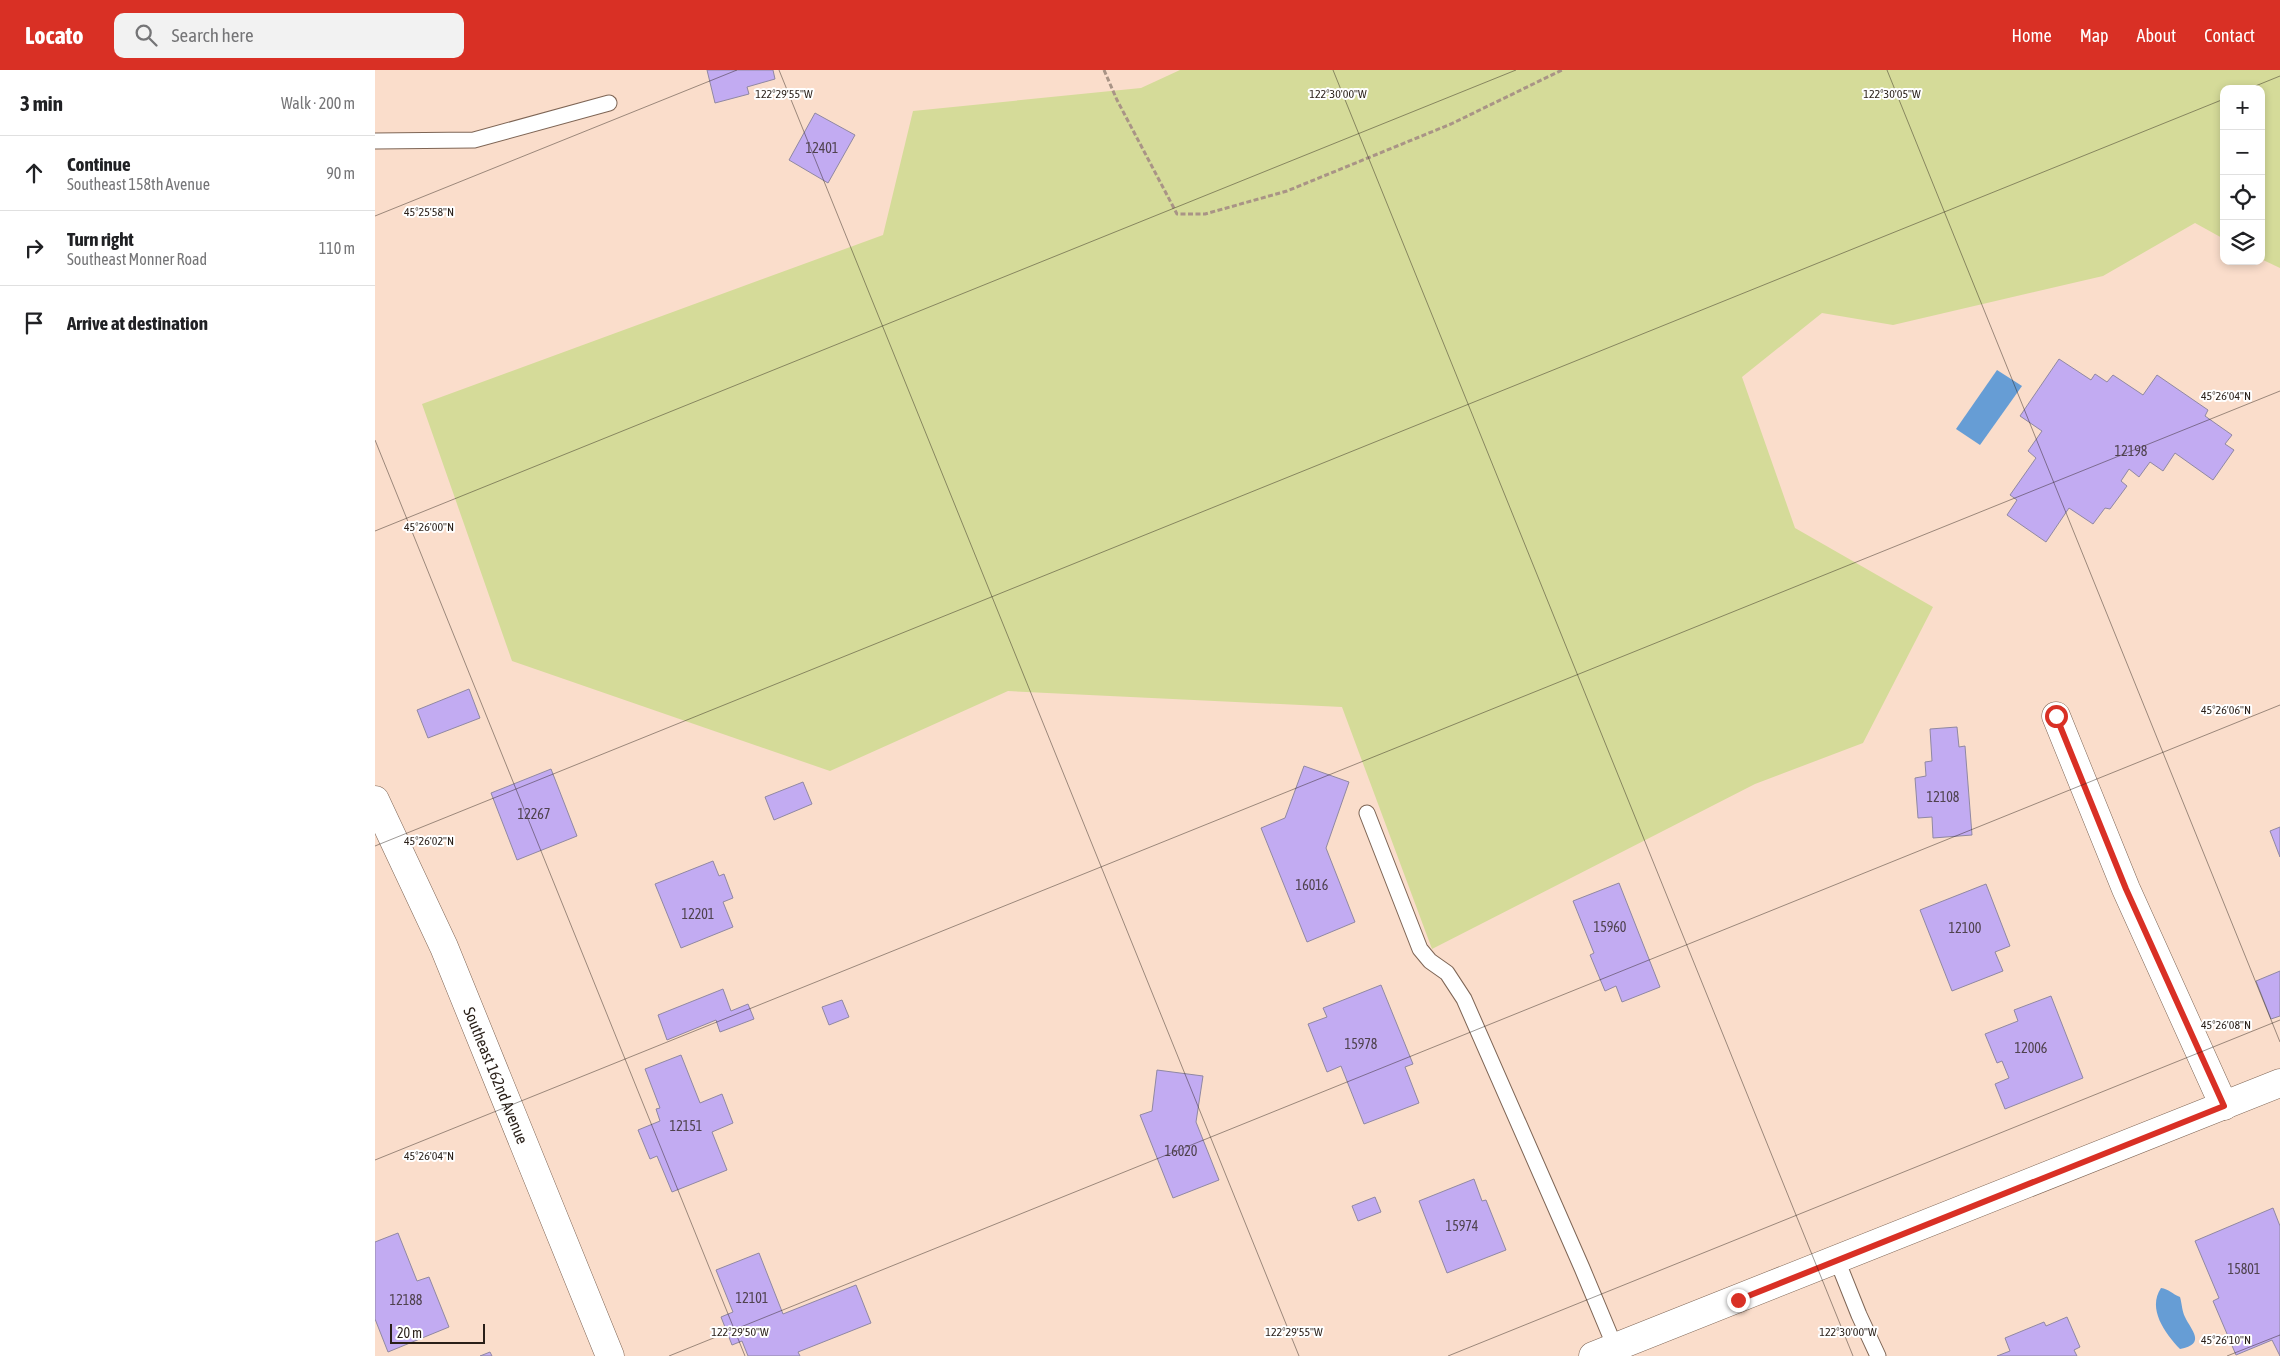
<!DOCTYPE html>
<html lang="en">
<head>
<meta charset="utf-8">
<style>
	body { margin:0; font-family:"Asap Condensed",sans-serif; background:#f2f2f2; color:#202124 }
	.controls { position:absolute; right:15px; top:15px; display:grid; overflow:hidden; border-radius:10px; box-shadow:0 2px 8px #0003 }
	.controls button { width:45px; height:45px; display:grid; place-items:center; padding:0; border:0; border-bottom:1px solid #e0e0e0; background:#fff; color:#202124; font:25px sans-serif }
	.scale { position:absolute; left:15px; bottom:12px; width:95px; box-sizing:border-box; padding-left:5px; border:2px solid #291f18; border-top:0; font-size:14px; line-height:18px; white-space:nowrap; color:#291f18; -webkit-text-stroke:4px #fff; paint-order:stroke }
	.stop { position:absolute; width:15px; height:15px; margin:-11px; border:4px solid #d93025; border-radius:50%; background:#fff }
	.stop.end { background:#d93025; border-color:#fff; box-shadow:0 1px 5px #0008 }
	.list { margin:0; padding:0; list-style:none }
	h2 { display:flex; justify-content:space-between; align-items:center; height:65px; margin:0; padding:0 20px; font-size:21px }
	h2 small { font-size:16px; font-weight:400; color:#757577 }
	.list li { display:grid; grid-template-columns:32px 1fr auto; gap:15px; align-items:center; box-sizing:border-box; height:75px; padding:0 20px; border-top:1px solid #e0e0e0 }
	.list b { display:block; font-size:19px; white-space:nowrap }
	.list p { margin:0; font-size:16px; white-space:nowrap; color:#757577 }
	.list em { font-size:16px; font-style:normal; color:#757577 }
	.icon { flex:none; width:28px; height:28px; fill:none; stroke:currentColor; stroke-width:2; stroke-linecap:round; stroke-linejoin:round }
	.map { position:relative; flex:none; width:1905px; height:1286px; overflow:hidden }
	header { display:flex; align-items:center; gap:30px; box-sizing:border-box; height:70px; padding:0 25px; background:#d93025; color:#fff }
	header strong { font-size:24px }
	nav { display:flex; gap:28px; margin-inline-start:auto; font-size:18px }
	.search { width:350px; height:45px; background:#f2f2f2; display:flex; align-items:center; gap:12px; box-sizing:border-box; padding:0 18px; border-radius:10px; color:#757577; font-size:19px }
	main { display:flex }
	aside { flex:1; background:#fff }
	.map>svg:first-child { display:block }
</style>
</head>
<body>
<header>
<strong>Locato</strong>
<div class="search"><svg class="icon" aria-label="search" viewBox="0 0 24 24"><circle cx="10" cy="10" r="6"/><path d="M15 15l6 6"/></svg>Search here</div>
<nav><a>Home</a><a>Map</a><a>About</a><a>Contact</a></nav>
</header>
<main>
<aside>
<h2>3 min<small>Walk · 200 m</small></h2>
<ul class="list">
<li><svg class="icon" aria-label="ahead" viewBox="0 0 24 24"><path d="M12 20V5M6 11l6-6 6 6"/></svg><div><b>Continue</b><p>Southeast 158th Avenue</p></div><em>90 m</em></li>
<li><svg class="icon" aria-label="right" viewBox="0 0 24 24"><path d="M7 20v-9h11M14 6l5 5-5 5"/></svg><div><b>Turn right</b><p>Southeast Monner Road</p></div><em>110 m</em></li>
<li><svg class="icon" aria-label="arrive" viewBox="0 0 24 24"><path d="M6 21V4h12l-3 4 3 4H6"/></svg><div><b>Arrive at destination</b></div></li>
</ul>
</aside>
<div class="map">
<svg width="1905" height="1286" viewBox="0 0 1905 1286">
	<rect width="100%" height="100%" fill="#faddcb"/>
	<path fill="#d5db99" d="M805,0H1905V198L1886,189V19H1849V169L1820,153L1728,206L1518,255L1447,243L1367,307L1420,458L1558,537L1488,673L1380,714L1057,879L967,637L633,621L455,701L137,591L47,334L508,165L538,41L766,18Z"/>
	<g fill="#669dd5">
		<path d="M1622,300L1647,316L1605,375L1581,359Z"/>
		<path d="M1786,1218C1794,1219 1797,1224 1805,1227C1807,1234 1807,1241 1810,1247C1816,1260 1832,1274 1805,1279C1790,1263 1772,1239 1786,1218Z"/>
	</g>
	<g fill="#c2abf2" stroke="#9088a2">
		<path d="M332,0H398L400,9L372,17L374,24L340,33Z"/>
		<path d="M440,43L480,65L453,113L414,90Z"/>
		<path d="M1684,289L1716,310L1720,304L1732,312L1738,305L1768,325L1782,305L1833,340L1830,346L1857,365L1850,374L1859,380L1838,410L1800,383L1788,401L1775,392L1764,407L1754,399L1746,411L1752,416L1735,439L1730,438L1718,454L1694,438L1671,472L1632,445L1642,430L1635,425L1661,388L1653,381L1667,361L1645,346Z"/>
		<path d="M94,619L105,648L53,668L42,640Z"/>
		<path d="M1582,657L1584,677L1590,676L1597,765L1558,768L1557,747L1543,748L1540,708L1551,706L1550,692L1557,691L1555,659Z"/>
		<path d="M929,696L974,712L951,778L980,852L932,872L886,758L910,748Z"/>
		<path d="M176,699L202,766L142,790L116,723Z"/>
		<path d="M428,712L437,734L399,750L390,727Z"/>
		<path d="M1905,757V787L1895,761Z"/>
		<path d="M338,791L344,806L349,804L358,828L348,832L358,857L306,878L280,814Z"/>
		<path d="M1244,813L1285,917L1247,932L1241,916L1230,921L1215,885L1219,883L1198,831Z"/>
		<path d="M1611,814L1635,876L1620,882L1628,901L1577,921L1545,840Z"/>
		<path d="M1905,901V946L1896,949L1881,911Z"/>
		<path d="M1006,915L1038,994L1030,997L1044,1033L989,1054L966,996L952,1002L933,954L952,947L948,938Z"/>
		<path d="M348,919L356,941L373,934L379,949L345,962L341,950L292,970L283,945Z"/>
		<path d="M1676,926L1708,1008L1630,1039L1620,1014L1634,1008L1627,991L1622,993L1610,964L1643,951L1639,940Z"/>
		<path d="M467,930L474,947L454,955L447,937Z"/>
		<path d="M306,985L325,1033L347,1024L358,1053L337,1062L352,1100L297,1122L282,1086L275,1089L263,1060L285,1051L281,1039L285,1038L270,999Z"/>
		<path d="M782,1000L828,1006L821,1052L844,1110L798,1128L765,1045L777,1041Z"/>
		<path d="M1099,1109L1107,1131L1111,1130L1131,1180L1072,1203L1044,1131Z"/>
		<path d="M1000,1127L1006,1142L983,1151L977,1136Z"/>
		<path d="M1898,1138L1905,1156V1286L1897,1270L1861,1285L1838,1231L1844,1228L1820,1171Z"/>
		<path d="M23,1163L42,1211L54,1207L74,1257L13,1282L0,1249V1172Z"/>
		<path d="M384,1183L408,1244L481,1215L496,1253L423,1282L425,1286H373L367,1271L357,1275L346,1247L358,1242L341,1200Z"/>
		<path d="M1692,1247L1705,1277L1699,1280L1702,1286H1622L1635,1281L1630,1268L1669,1252L1671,1256Z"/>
		<path d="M115,1282L117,1286H105Z"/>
	</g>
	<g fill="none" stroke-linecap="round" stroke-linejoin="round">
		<g stroke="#7e6555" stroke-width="17">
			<g id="service">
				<path d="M0,71L99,70L234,33"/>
				<path d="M992,743L1045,879L1055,891L1072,903L1089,929L1207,1198L1240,1277"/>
				<path d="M1462,1190L1484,1245L1503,1286"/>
			</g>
		</g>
		<g stroke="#7e6555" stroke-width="29">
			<path id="minor" d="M1681,646L1751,819L1849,1036"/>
		</g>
		<g stroke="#7e6555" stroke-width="29">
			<g id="tertiary">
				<path id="s1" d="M0,730L69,877L235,1286"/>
				<path d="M1218,1286L1905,1013"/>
			</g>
		</g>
		<path stroke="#a99486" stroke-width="3" stroke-dasharray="5 2.5" stroke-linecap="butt" d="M729,0L742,30L802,144H830L912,121L1076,54L1187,0"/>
		<use href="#service" stroke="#fff" stroke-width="15"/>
		<use href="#minor" stroke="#fff" stroke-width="28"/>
		<use href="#tertiary" stroke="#fff" stroke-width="28"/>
	</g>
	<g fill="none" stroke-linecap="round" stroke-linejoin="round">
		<path stroke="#d93025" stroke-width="6" d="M1363,1230L1849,1036L1751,819L1681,646"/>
	</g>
	<path fill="none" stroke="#291f18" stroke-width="1" stroke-opacity="0.45" d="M404,0L924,1286M958,0L1478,1286M1512,0L1905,972M1873,19L1905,6M0,146L362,0M0,370L370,1286M0,461L1141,0M0,776L1849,29M0,1090L1905,321M294,1286L1905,635M1073,1286L1905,950M1852,1286L1905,1265"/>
	<g text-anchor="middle" stroke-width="4" stroke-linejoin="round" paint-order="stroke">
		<g font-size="14" fill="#4f424e">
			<text x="447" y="83">12401</text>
			<text x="1756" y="386">12198</text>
			<text x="1568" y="732">12108</text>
			<text x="159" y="749">12267</text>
			<text x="937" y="820">16016</text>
			<text x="323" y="849">12201</text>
			<text x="1235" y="862">15960</text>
			<text x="1590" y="863">12100</text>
			<text x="986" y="979">15978</text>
			<text x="1656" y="983">12006</text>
			<text x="311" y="1061">12151</text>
			<text x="806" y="1086">16020</text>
			<text x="1087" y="1161">15974</text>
			<text x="1869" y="1204">15801</text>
			<text x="377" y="1233">12101</text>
			<text x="31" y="1235">12188</text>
		</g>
		<g font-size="16" fill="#291f18" stroke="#fff">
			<text dy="6" stroke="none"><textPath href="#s1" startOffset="301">Southeast 162nd Avenue</textPath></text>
		</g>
	</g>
	<g font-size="12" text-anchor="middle" fill="#291f18" stroke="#fff" stroke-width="4" stroke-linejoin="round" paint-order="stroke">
		<text x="1517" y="28">122°30'05"W</text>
		<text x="409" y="28">122°29'55"W</text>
		<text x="963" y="28">122°30'00"W</text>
		<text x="54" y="146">45°25'58"N</text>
		<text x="1851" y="330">45°26'04"N</text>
		<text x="54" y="461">45°26'00"N</text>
		<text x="1851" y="644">45°26'06"N</text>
		<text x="54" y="775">45°26'02"N</text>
		<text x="1851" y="959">45°26'08"N</text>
		<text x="54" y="1090">45°26'04"N</text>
		<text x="365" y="1266">122°29'50"W</text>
		<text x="919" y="1266">122°29'55"W</text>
		<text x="1473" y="1266">122°30'00"W</text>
		<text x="1851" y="1274">45°26'10"N</text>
	</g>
</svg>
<div class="controls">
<button>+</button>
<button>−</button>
<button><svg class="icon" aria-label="locate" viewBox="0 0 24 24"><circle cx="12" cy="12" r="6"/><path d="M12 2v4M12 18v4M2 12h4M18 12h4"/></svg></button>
<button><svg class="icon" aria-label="layers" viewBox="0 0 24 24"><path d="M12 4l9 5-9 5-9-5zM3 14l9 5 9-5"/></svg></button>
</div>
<div class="scale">20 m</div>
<div class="stop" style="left:1681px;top:646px"></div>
<div class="stop end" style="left:1363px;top:1230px"></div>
</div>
</main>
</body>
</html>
